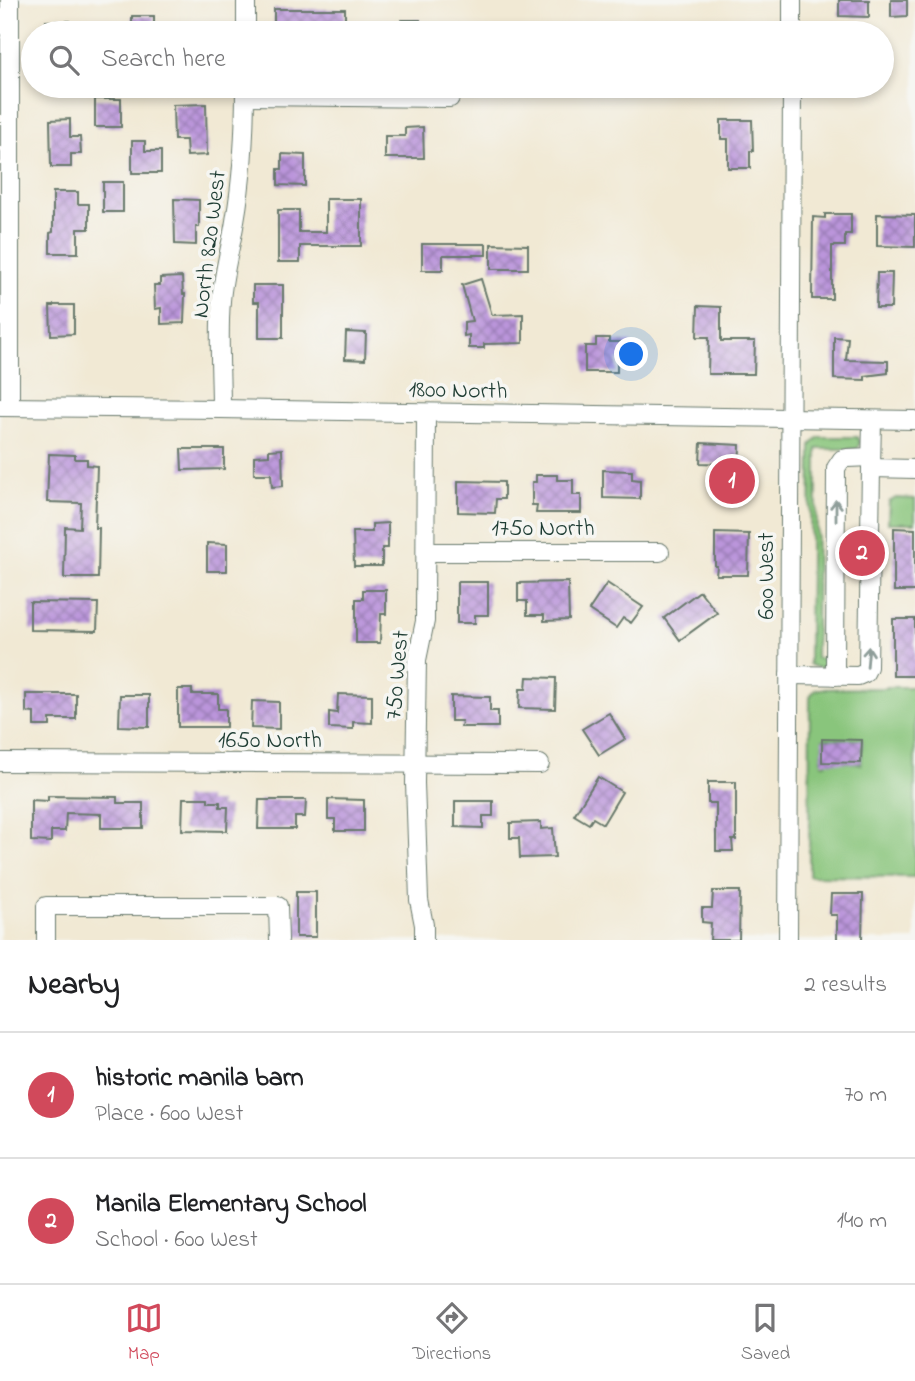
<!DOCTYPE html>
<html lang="en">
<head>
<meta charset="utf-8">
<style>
	body { margin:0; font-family:"Indie Flower",sans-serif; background:#f2f2f2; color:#202124 }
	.you { position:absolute; left:632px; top:355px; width:24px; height:24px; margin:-18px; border:5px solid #fff; border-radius:50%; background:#1a73e8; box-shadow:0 0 0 10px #1a73e833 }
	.badge { display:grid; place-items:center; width:46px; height:46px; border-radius:50%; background:#d1495b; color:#fff; font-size:23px; font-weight:700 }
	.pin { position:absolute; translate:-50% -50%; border:4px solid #fff; box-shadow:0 2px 7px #0006 }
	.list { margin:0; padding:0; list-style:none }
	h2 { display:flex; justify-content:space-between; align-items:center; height:91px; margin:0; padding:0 28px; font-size:30px }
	h2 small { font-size:23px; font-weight:400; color:#757577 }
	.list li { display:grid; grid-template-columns:46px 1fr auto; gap:21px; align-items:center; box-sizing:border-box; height:126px; padding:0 28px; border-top:2px solid #e0e0e0 }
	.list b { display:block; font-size:26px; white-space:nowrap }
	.list p { margin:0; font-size:23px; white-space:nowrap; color:#757577 }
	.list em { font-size:23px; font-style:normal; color:#757577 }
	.icon { flex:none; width:38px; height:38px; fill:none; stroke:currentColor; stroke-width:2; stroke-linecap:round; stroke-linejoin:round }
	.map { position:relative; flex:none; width:915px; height:940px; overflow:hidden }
	.search { position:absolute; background:#fff; box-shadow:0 4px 10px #0003; left:21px; right:21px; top:21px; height:77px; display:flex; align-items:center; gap:18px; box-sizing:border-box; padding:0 24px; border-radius:38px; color:#757577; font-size:26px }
	.sheet { height:343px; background:#fff }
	nav { display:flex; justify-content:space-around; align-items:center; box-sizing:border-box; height:98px; border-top:2px solid #e0e0e0; background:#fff; font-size:19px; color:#757577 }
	nav a { display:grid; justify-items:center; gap:4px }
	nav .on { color:#d1495b }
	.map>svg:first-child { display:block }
</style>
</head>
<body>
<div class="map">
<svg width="915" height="940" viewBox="0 0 915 940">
	<defs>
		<pattern id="building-cross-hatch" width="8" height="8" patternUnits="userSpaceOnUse" patternTransform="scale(1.75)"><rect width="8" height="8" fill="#bb95db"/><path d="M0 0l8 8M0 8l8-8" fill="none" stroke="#977bb2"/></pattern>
	</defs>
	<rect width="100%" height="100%" fill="#f6f6f2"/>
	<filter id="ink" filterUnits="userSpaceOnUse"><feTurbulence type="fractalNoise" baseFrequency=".0143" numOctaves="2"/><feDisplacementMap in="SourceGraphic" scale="14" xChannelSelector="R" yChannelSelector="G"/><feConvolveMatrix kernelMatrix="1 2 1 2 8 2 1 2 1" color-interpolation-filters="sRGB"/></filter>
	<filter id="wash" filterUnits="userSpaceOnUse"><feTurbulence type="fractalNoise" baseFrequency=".00686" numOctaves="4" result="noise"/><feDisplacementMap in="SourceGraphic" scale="28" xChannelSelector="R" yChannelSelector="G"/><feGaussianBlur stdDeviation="1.57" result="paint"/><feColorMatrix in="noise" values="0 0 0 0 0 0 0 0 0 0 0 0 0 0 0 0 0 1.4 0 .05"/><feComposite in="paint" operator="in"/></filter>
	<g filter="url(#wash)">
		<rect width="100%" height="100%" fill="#f1e9d4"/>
		<g fill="#89c57b" stroke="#548158" stroke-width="2" fill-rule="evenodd">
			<path d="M819,437H857L860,443L857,449H817L816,658L824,659L827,661L826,666C821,669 814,667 809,664L811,445Z"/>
			<path d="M896,498L915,499V523H888L889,502Z"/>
			<path d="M886,687H915V877L809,876L810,696L815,690L819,689L886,688ZM823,739L862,740L861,764L826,758V764H822Z"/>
		</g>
		<g id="blocks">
			<g fill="url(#building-cross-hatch)">
				<path d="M839,0H869V17L839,16Z"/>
				<path d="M891,0H907V16L891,17Z"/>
				<rect x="274" y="9" width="71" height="24"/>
				<rect x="132" y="16" width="22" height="17"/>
				<path d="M402,20H420L421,33H402Z"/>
				<rect x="46" y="21" width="24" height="12"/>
				<rect x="95" y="99" width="26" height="28"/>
				<path d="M206,104L207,155L187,156L186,140H174L173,105Z"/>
				<path d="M70,119V137H80L81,154H71V167H51L50,120Z"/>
				<path d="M721,120H752L753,151H750V168H728V139H721Z"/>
				<path d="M423,127L424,158H385V136H405V128Z"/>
				<path d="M132,141H145V151H161V173H132Z"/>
				<path d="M282,154L305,155V186L278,185V169H282Z"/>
				<rect x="103" y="182" width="20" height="30"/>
				<path d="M53,192H78V204H89V229H78V253H50V233L53,232Z"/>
				<path d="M174,199L199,200V227H196V245L175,244Z"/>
				<path d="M326,199H361V246H300V262H278V210H299V232H326Z"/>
				<path d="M825,214H851V234H845V246H832V299H812L813,217L825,218Z"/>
				<path d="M877,214L915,215V247L877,246Z"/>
				<path d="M422,244H486V255H443V270H422Z"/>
				<path d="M491,244L528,245V269H491Z"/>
				<path d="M877,273H892L891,308H876Z"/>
				<path d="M182,277L183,294H185L184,323L161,324V308L155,309L154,285H160V278Z"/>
				<path d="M481,279L492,315L523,314V343L484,344V348H469V335L464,336V322L472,321L462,285Z"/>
				<path d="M253,285H283V338H259V302H253Z"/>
				<path d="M54,305H74V334L51,335L50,306H54Z"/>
				<path d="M698,306L721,307V341H755L754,374H708L709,337H697Z"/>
				<path d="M346,332L366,333L365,360L345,359Z"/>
				<path d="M834,337L848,338L846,360L888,361V373L865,376V380L834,379Z"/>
				<path d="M596,338H609V342H631V360H617V372H585V346H596Z"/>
				<path d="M701,443L740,445L738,499L725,498L726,464L700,463Z"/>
				<path d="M181,449H224V469L182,470Z"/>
				<path d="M282,449L283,486L272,487L271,474H254V456L269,455V450Z"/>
				<path d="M49,454L75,455V459H87V465L97,466L95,528H99L98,578H64L65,527L80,528L81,503L47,502Z"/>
				<path d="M603,470L632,471V479L640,480V499L603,498Z"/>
				<path d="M536,475H557V480H573V495H581V513H536L537,505H532V482H536Z"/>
				<path d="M458,481L504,482V499H496L495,513L458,512Z"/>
				<path d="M388,523V548H382V566H354L353,532H372V524Z"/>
				<path d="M894,528L915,529V591H894Z"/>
				<path d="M715,533L749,534L748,575H716L717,566H715Z"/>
				<path d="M207,543L227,544V571H207Z"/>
				<path d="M457,582H488V615H475V623H457Z"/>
				<path d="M568,582L569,620L544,621V615H527V601H518V583Z"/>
				<path d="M607,583L643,607L631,623L623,618L616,628L589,610Z"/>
				<path d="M363,590H386V614H381L380,643H356V599H363Z"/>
				<path d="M700,591L717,613L680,640L664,618Z"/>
				<path d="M30,602L98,603L97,631L30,630Z"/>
				<rect x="893" y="619" width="22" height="57"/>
				<path d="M527,677L556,678L555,709L519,708L520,689H526Z"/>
				<path d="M178,689H192V694H218V709H226V727H178Z"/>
				<path d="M26,694H76V719H50V726H34V713L26,712Z"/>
				<path d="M338,694L372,695V723L353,722V729L329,728V712L337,713Z"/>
				<path d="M120,695H149V727L119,726Z"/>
				<path d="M451,696L490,697V711H498V727H461L462,721H451Z"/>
				<path d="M252,701L279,702V729L251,728Z"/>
				<path d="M609,713L625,739L599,755L582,729Z"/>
				<path d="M822,739L862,740L861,763L822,762Z"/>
				<path d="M598,777L622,792L603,824L593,818L589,824L574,815Z"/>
				<path d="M708,782H736V840H732L733,851H716V803H708Z"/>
				<path d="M48,796L117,797V803H143V828H101V814L66,813L65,831H51V842L31,841V800L48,801Z"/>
				<path d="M183,798H208V802H220V807H228L227,831L182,830Z"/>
				<path d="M328,799L364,800V831H335V819H328Z"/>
				<path d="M259,800H306L305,817H295V829H258Z"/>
				<path d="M455,801H493V816H483V828L455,827Z"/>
				<path d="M541,822V829L553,828L555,857L520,858L519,838H510V823Z"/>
				<path d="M713,891H740L739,940H710L711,923L702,922V908H712Z"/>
				<rect x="296" y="892" width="20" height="45"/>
				<path d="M831,894H863L862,940H837V915H830Z"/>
			</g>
		</g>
	</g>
	<g filter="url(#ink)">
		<use href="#blocks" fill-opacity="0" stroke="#68796c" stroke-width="2"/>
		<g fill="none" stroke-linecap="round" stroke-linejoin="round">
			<g stroke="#68796c" stroke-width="20">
				<g id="minor">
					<path d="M10,0V407"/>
					<path d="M246,33V0"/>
					<path d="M792,33V0"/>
					<path d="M245,96L450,98"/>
					<path d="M0,407L221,409L915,420"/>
					<path d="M221,409C221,373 218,336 221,301C223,273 231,247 235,221C243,176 245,131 245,86"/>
					<path d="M872,420L871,468L915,469"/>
					<path d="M426,552H660"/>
					<path d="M789,675L858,676L865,673L868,667L871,468"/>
					<path d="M835,676L836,468L842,459L847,458L871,457"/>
					<path d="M0,762L540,764"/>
					<path d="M46,940V906H278L279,940"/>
					<path d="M424,940V925L419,900L415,783L417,660L425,621L426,413"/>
					<path d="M788,940L792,86"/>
				</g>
			</g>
			<use href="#minor" stroke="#fff" stroke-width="18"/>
		</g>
		<defs><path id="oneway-shaft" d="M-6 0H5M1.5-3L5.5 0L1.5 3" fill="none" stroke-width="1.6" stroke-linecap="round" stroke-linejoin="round" transform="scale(1.75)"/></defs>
		<g stroke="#8f9e9a">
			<use href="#oneway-shaft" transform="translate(836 510) rotate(-90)"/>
			<use href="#oneway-shaft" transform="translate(868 657) rotate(-85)"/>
		</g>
	</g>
	<g text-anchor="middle" stroke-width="7" stroke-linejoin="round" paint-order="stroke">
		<g font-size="24" fill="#1f3d34" stroke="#f6f6f2">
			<text transform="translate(208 244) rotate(-83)" y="8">North 820 West</text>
			<text transform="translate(458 389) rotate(1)" y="8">1800 North</text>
			<text x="543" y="535">1750 North</text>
			<text transform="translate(765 576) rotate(-90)" y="8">600 West</text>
			<text transform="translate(396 675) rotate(-85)" y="8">750 West</text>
			<text x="270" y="747">1650 North</text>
		</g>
	</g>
</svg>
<div class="you"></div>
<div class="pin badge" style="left:732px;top:481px">1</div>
<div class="pin badge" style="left:862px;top:553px">2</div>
<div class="search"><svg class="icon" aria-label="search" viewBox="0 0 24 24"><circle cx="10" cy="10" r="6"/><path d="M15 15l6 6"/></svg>Search here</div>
</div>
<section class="sheet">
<h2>Nearby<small>2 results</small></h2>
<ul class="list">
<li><span class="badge">1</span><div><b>historic manila barn</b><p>Place · 600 West</p></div><em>70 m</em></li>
<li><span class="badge">2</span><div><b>Manila Elementary School</b><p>School · 600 West</p></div><em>140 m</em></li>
</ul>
</section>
<nav>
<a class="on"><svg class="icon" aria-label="map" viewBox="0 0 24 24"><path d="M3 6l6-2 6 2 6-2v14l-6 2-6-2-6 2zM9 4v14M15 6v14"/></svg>Map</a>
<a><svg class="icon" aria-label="directions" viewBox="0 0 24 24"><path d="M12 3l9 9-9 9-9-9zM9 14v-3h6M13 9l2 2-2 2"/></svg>Directions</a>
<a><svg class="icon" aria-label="saved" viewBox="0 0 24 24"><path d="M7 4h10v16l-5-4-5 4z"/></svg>Saved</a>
</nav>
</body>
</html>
